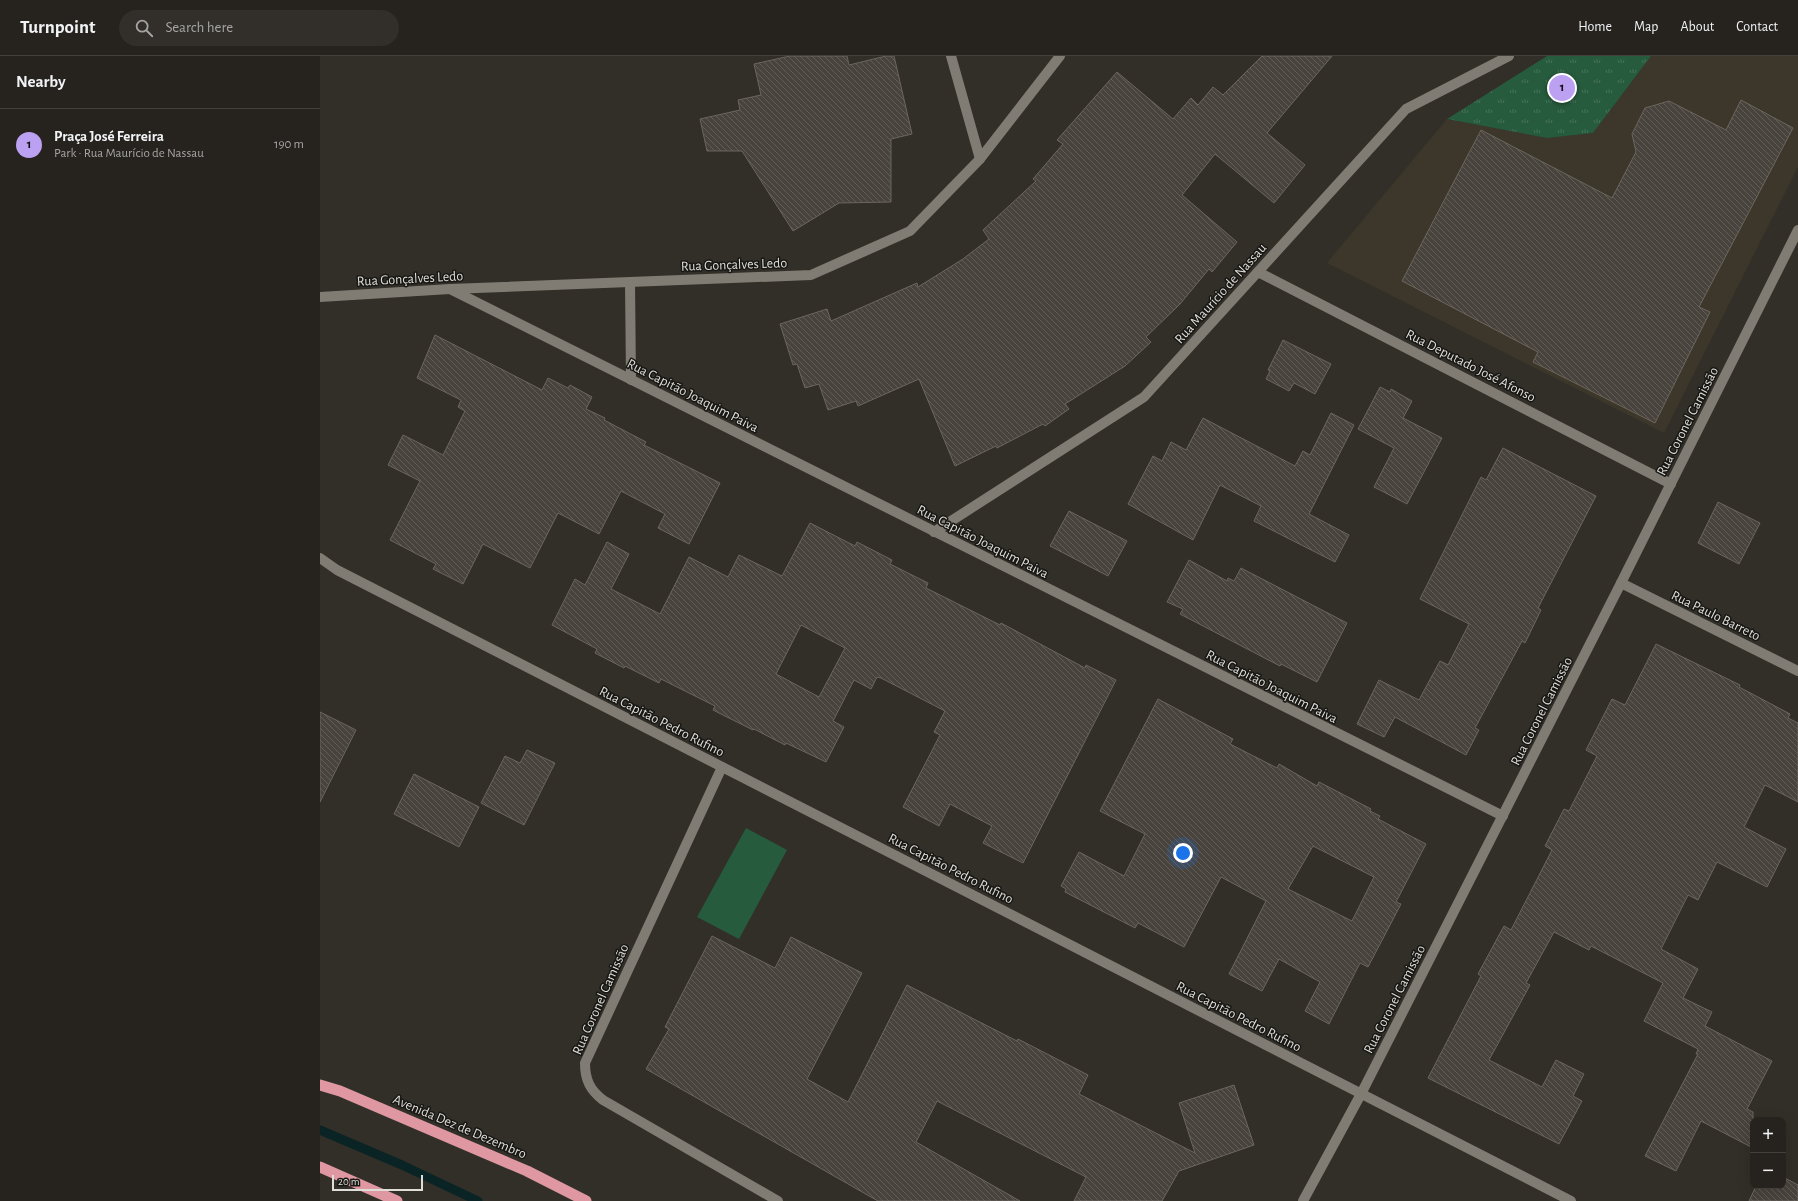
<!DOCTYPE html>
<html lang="en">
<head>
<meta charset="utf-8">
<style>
	body { margin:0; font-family:"Alegreya Sans",sans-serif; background:#322f2b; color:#f1f3f6 }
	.controls { position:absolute; right:12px; bottom:12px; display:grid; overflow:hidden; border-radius:8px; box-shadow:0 4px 16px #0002 }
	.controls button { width:36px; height:36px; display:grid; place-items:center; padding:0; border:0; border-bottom:1px solid #42403c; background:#26231e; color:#f1f3f6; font:20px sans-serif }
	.scale { position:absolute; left:12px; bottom:10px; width:91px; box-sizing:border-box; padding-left:4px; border:2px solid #deddd8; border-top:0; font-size:11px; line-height:14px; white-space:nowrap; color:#deddd8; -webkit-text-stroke:3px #181714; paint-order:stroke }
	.you { position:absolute; left:863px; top:797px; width:14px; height:14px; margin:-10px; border:3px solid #fff; border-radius:50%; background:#1a73e8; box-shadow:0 0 0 6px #1a73e833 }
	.badge { display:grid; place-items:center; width:26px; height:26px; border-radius:50%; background:#bca0f2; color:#111; font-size:13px; font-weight:700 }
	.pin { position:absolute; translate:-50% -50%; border:2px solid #fff; box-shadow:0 1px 4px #0006 }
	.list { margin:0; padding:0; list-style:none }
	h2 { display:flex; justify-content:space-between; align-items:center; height:52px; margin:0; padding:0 16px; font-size:17px }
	h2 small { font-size:13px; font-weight:400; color:#a4a4a4 }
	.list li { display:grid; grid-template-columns:26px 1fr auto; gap:12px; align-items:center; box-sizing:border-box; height:72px; padding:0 16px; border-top:1px solid #42403c }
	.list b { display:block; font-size:15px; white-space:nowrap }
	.list p { margin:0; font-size:13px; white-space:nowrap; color:#a4a4a4 }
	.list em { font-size:13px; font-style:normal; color:#a4a4a4 }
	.icon { flex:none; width:22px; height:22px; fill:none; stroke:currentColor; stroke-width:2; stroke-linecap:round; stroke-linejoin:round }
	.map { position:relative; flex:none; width:1478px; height:1145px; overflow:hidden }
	header { display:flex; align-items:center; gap:24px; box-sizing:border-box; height:56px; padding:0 20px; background:#26231e; border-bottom:1px solid #42403c }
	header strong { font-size:19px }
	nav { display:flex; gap:22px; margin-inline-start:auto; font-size:14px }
	.search { width:280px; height:36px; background:#322f2b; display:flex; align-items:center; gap:10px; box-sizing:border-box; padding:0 14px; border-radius:22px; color:#a4a4a4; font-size:15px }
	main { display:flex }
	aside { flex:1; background:#26231e }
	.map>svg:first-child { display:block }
</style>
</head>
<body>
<header>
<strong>Turnpoint</strong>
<div class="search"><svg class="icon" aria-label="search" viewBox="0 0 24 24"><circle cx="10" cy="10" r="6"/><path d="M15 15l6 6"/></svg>Search here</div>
<nav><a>Home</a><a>Map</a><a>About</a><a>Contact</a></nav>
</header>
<main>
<aside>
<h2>Nearby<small></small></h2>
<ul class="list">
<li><span class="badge">1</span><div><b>Praça José Ferreira</b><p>Park · Rua Maurício de Nassau</p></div><em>190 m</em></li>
</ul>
</aside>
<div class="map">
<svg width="1478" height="1145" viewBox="0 0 1478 1145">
	<defs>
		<pattern id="park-tufts" width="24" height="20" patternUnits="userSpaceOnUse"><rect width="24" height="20" fill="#265b3e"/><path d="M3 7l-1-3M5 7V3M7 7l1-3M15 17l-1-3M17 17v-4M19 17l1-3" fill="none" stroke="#457259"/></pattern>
		<pattern id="building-back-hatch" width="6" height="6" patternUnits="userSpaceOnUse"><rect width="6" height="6" fill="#48433c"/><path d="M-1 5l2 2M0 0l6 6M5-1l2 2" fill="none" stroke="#625e57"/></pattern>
	</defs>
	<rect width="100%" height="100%" fill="#322f28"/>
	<path fill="#3c372a" d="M1331,0H1478V111L1344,377L1007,207L1127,63L1227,82L1273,77Z"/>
	<path fill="url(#park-tufts)" d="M1227,0H1331L1273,77L1227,82L1127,63Z"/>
	<path fill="#265b3e" d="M426,772L467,794L419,883L377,861Z"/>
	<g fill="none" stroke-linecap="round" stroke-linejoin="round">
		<path stroke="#0a2425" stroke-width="9" d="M0,1074L82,1109L158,1145"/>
	</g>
	<g fill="url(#building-back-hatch)" stroke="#6b665f" fill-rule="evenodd">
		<path d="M470,0H527L529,9L566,0H574L592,78L571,83V146L519,147L473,175L422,95H387L380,63L420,54L418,44L441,39L434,8Z"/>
		<path d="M942,0H1012L947,77L985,109L954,147L895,98L862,139L917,186L892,216L889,213L860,248L826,281L831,286L805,310L745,348L749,353L725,370L723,368L677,392L676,390L635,410L599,323L538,350L536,345L508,354L499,328L485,332L477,308L473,309L460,268L507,253L511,265L597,227L598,231L643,203L669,183L663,174L716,125L713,123L743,88L737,84L797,16L853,63L871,42L878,49L893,31L903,39Z"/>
		<path d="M1421,44L1473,72L1379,251L1390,256L1335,367L1213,306L1218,296L1082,225L1161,74L1292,142L1316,96L1312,78L1325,52L1349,45L1406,74Z"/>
		<path d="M115,279L222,334L228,322L248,332L250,329L272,341L266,353L285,362L284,364L326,386L324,389L400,427L369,488L338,472L345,458L301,435L279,478L238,457L210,512L163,488L143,528L113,513L116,508L70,484L100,425L68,409L83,379L123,399L145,355L138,351L141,344L97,322Z"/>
		<path d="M963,284L1011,308L995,338L974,327L969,335L946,323L950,315L948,314Z"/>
		<path d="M1060,331L1070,336L1071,333L1092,345L1083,362L1122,382L1087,448L1054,431L1074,392L1038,373Z"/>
		<path d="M1011,357L1034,369L989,458L1029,479L1015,506L934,465L941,450L900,429L873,484L808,448L833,400L842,405L851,386L866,394L883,362L975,410L983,395L990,399Z"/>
		<path d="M1183,392L1276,440L1218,552L1221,554L1205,587L1202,585L1155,672L1159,674L1146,699L1075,661L1064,681L1037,668L1059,624L1099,644L1120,605L1128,609L1149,568L1100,543L1161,421L1166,424Z"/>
		<path d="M1398,446L1440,467L1419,508L1378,487Z"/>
		<path d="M749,455L807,485L788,520L730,490Z"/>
		<path d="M490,467L535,490L537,486L572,504L570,508L608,527L606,532L680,569L681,567L765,612L766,609L796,624L703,807L663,787L672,770L630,748L619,770L583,751L620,679L614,676L625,655L561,622L557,621L551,633L534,624L513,665L524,671L506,706L466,687L465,689L434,673L433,674L393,654L395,650L341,623L339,627L305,610L304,612L275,597L277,593L232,569L255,523L265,529L287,486L309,498L291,533L340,558L369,501L408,521L419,499L462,520ZM481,569L525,592L499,641L456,618Z"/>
		<path d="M869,504L907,525L908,522L914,525L921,512L1027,567L997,626L961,608L960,610L860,558L863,553L847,546Z"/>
		<path d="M1336,588L1420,629L1419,631L1470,658L1468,662L1478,667V746L1445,729L1424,771L1466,793L1447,831L1397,806L1378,844L1368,839L1341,893L1378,913L1363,942L1392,956L1385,970L1452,1005L1427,1053L1433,1056V1092L1381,1065L1356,1115L1325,1100L1378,998H1376L1378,993L1324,965L1343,927L1271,890L1269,894L1234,876L1206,927L1210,929L1169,1004L1222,1031L1236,1004L1264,1018L1253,1040L1262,1045L1239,1088L1108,1022L1161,920L1158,918L1184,870L1191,874L1232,794L1225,790L1244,753L1249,755L1277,700L1266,694L1292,643L1305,649Z"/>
		<path d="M838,643L913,683L910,688L957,712L959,708L997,730L999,726L1051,753L1050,755L1060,760L1058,763L1106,788L1076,846L1081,848L1048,911L1040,907L1009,968L985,955L1000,926L959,903L942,935L909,918L946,845L901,821L864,891L818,867L815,872L745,836L746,833L741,830L759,796L804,820L825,778L780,755ZM993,790L1054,821L1032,865L968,833Z"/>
		<path d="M0,656L36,674L0,746Z"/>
		<path d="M207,694L235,707L204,769L161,747L185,700L200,707Z"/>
		<path d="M94,718L159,751L139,791L74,758Z"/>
		<path d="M392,880L455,912L471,881L542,917L487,1023L528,1046L587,929L697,985L698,983L768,1019L759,1038L875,1097L859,1047L914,1029L934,1089L859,1115L842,1145H754L766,1121L617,1045L596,1086L700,1145H558L326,1013L349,973L345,971Z"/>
		<path d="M1463,1121L1478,1129V1145H1429L1436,1130H1463Z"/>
	</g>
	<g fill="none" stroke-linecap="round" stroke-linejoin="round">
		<g stroke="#807c74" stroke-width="10">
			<path d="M631,0L660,103"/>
			<path d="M938,216L1351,428"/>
			<path d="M310,226L311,324"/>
			<path d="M130,233L1183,760"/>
			<path d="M0,241L130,233L491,219L590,175L660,103L740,0"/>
			<path d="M614,476L824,341L1086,53L1189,0"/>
			<path d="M0,502L17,514L1251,1145"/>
			<path d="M1301,527L1478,615"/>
			<path d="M402,711L265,1007C265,1024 270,1034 283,1044L458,1145"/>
			<path d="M983,1145L1041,1038L1301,527L1478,174"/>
		</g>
		<g stroke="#df97a2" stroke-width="11">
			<path d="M0,1029L20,1035L207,1115L266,1145"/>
			<path d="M0,1111L77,1145"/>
		</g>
	</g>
	<g text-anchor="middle" stroke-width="3" stroke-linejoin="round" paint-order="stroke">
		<g font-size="14" fill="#deddd8" stroke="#181714">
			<text transform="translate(414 208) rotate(-2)" y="5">Rua Gonçalves Ledo</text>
			<text transform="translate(90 222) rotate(-3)" y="5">Rua Gonçalves Ledo</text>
			<text transform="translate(900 237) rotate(-48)" y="5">Rua Maurício de Nassau</text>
			<text transform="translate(1151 309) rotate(27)" y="5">Rua Deputado José Afonso</text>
			<text transform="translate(373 339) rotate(27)" y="5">Rua Capitão Joaquim Paiva</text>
			<text transform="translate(1367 365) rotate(-63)" y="5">Rua Coronel Camissão</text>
			<text transform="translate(663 485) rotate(27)" y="5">Rua Capitão Joaquim Paiva</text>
			<text transform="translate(1396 559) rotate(26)" y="5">Rua Paulo Barreto</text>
			<text transform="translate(952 630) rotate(27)" y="5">Rua Capitão Joaquim Paiva</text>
			<text transform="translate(1221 655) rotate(-63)" y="5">Rua Coronel Camissão</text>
			<text transform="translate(342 665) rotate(27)" y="5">Rua Capitão Pedro Rufino</text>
			<text transform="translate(631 812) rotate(27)" y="5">Rua Capitão Pedro Rufino</text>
			<text transform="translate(280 943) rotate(-66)" y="5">Rua Coronel Camissão</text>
			<text transform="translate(1074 943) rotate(-63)" y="5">Rua Coronel Camissão</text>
			<text transform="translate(919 960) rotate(27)" y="5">Rua Capitão Pedro Rufino</text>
			<text transform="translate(140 1070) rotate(23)" y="5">Avenida Dez de Dezembro</text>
		</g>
	</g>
</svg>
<div class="controls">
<button>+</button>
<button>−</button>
</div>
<div class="scale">20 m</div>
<div class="you"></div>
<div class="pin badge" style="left:1242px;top:32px">1</div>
</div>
</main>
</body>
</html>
